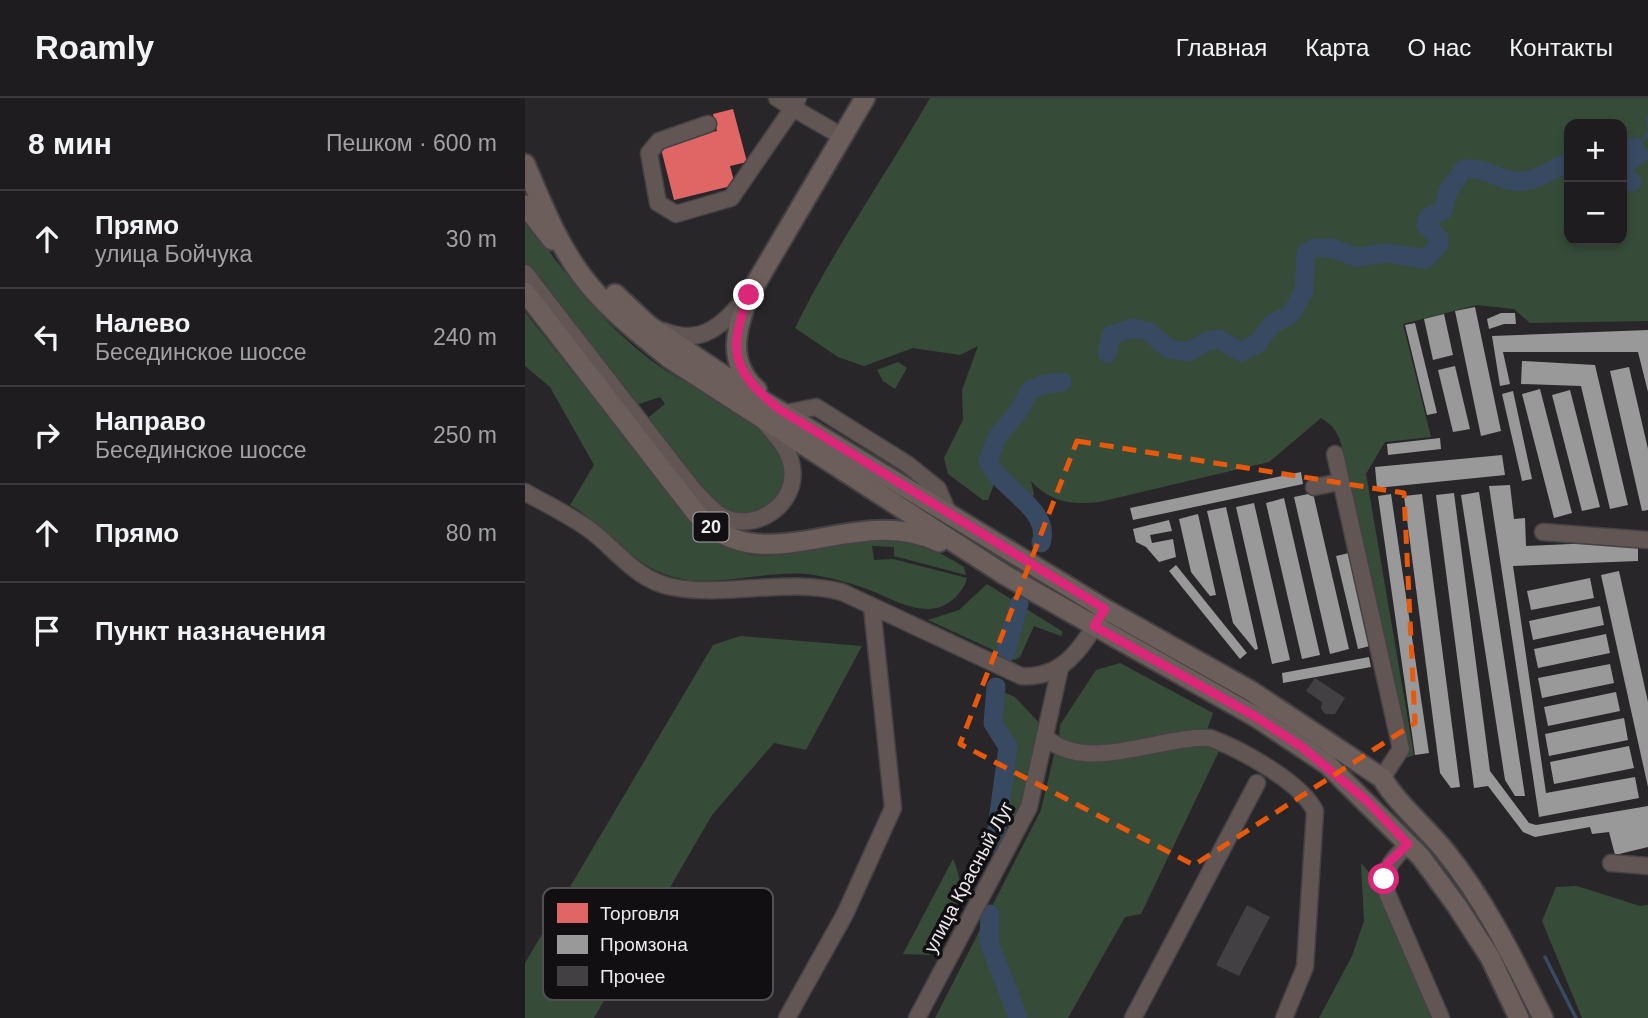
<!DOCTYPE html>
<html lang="ru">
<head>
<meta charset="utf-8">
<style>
	body { margin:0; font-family:Arial,sans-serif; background:#2c292c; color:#f1f3f6 }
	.controls { position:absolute; right:21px; top:21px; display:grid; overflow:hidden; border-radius:14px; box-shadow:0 4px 10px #0003 }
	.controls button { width:63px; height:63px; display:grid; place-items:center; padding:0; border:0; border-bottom:2px solid #3c3a3d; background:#1f1c1f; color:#f1f3f6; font:35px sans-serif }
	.stop { position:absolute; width:21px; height:21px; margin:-16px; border:5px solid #db2777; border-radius:50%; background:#fff }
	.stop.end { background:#db2777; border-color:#fff; box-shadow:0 2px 7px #0008 }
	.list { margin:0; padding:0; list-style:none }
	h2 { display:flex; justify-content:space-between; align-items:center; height:91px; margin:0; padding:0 28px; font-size:30px }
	h2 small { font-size:23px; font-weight:400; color:#a1a1a4 }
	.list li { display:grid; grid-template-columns:46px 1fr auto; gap:21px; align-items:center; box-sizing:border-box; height:98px; padding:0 28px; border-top:2px solid #3c3a3d }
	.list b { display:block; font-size:26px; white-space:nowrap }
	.list p { margin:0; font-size:23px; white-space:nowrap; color:#a1a1a4 }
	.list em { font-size:23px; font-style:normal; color:#a1a1a4 }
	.icon { flex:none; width:38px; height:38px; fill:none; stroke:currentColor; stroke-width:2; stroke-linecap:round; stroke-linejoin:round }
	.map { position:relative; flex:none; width:1123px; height:920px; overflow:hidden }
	header { display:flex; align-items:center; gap:42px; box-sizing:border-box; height:98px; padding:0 35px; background:#1f1c1f; border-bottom:2px solid #3c3a3d }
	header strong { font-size:33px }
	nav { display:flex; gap:38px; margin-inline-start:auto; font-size:24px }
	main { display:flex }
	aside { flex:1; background:#1f1c1f }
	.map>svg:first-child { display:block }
</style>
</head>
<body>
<header>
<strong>Roamly</strong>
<nav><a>Главная</a><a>Карта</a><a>О нас</a><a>Контакты</a></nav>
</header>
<main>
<aside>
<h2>8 мин<small>Пешком · 600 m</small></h2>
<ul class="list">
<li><svg class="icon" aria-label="ahead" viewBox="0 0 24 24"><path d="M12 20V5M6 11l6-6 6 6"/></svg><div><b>Прямо</b><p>улица Бойчука</p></div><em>30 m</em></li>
<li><svg class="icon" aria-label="left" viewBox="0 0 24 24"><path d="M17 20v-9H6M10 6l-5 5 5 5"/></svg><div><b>Налево</b><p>Бесединское шоссе</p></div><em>240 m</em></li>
<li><svg class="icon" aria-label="right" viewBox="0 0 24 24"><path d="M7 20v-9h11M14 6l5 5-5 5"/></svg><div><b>Направо</b><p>Бесединское шоссе</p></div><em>250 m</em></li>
<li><svg class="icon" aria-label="ahead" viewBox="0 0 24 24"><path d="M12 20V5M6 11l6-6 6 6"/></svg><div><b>Прямо</b></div><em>80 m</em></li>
<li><svg class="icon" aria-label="arrive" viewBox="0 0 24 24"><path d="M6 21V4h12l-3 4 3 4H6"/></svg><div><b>Пункт назначения</b></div></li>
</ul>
</aside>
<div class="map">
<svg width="1123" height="920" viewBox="0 0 1123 920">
	<rect width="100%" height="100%" fill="#292629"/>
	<g fill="#364c39" fill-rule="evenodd">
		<path d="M405,0H1123V223L1005,225L989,211L952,207L878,226L906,339L860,344L841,376L889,657L881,660L820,373C817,350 818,333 796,320L744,364L574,404C547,407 525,404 506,383L509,397L503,401L479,379L471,381L463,402H458L423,376L419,360L438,322L437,292L453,248L435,257L388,250L339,268L313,259L270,230C309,150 361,77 405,0ZM1044,26H1097V142H1044Z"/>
		<path d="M0,121C41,176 80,231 137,270C167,290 249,329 260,361C270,389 245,407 226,419L194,413L123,328L124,319L140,306L135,299L108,308L0,168Z"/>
		<path d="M0,214L170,428L194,446L226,457L241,458C286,453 334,434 380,442C401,446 421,458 439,469L441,477L369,458V449L347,448L349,462L368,461L442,480C438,496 421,511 404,511C380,511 360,497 339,490C322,484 299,478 282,476C235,472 184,493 139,476C102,462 79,426 45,407L69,367L25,289L0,268Z"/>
		<path d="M373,264L382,270L370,291L358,283L352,272Z"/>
		<path d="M462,486L538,534L536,538L509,528L495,559L490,562L403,522L434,512Z"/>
		<path d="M215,538L337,548L281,652L249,645L187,717L69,920H0V865L188,547Z"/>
		<path d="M595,565L688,615L681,635L553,651L534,640L535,627L571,572Z"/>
		<path d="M478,594L490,599L516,627L501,704L490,727L474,728L486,645L473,628Z"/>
		<path d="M680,642L695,651L616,816L600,819L543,920H410L516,712L529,657L569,660Z"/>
		<path d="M428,761C447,805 427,820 405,857L378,856Z"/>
		<path d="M836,765L853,785L910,920H794L827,858L839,823Z"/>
		<path d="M1052,788L1115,808L1123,807V920H1057L1017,823L1031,789Z"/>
	</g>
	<path fill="#e06666" d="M208,11L222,64L205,68L210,87L149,102L135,47L192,33L188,16Z"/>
	<g fill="#999">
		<path d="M950,209L976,333L956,338L930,213Z"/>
		<path d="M976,215H990L991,226H979L964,231L962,221Z"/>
		<path d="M919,216L928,257L908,262L899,221Z"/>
		<path d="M890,225L912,315L902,317L880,227Z"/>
		<path d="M1123,232V294L1113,254H978L985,286L975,288L967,238Z"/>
		<path d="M997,263L1070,267L1103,407L1085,411L1056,288L996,286Z"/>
		<path d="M930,268L945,331L928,334L913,272Z"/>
		<path d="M1104,269L1123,351V412L1117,413L1085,273Z"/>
		<path d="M1015,291L1047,415L1029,420L997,296Z"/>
		<path d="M1045,292L1075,409L1057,413L1027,297Z"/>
		<path d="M988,293L1007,381L997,383L977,296Z"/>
		<path d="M915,340L916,351L863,357L862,346Z"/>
		<path d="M977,357L980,377L852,390L850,369Z"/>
		<path d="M776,374L778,386L608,422L605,410Z"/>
		<path d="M985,387L989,421L1000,420L1001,448L1113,443V463L988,468L1021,695L1110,679L1114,700L1014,719L964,388Z"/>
		<path d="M954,394L1000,698H990L980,682L936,397Z"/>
		<path d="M788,395L824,551L805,556L769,399Z"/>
		<path d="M929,395L965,673L1004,725L1011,727L1123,708V749L1090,757L1084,734L1067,736L1065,729L1010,739L998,734L963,688L949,690L911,397Z"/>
		<path d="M866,396L904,655L890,657L853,398Z"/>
		<path d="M897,396L935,689L926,690L915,675L879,398Z"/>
		<path d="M759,400L795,557L777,561L741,405Z"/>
		<path d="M729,405L765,562L747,566L711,409Z"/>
		<path d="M701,409L733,551L730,552L708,525L682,413Z"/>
		<path d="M673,416L691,497L685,498L666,474L654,421Z"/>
		<path d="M644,422L647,433L625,437L627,445L648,441L651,459L634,464L621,449L611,444L608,431Z"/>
		<path d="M824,455L845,548L833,551L811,458Z"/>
		<path d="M651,467L722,555L715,561L644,473Z"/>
		<path d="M1094,473L1123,604V689L1076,477Z"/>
		<path d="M1065,480L1069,500L1006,512L1002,493Z"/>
		<path d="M1075,508L1079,527L1008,542L1004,523Z"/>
		<path d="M1081,536L1085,555L1013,570L1009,551Z"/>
		<path d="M844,559L846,569L758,585L757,575Z"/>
		<path d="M1085,566L1089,585L1017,600L1013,580Z"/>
		<path d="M1091,594L1095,613L1023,628L1019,609Z"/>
		<path d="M1099,620L1103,642L1024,658L1020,636Z"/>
		<path d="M1104,648L1109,670L1029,686L1025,664Z"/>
	</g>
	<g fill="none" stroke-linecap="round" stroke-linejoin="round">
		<g stroke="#384962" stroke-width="3.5">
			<path d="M1123,18V27"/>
			<path d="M1109,49L1122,38L1123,34"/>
			<path d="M1020,859L1051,920"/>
		</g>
		<g stroke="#384962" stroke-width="19">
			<path d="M1097,56L1109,49L1114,57L1097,67"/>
			<path d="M1097,76L1107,84"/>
			<path d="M582,255L586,237L608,230L624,234L644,251L664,254L682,243L693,241L716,254L733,245L747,226L766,216L779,193L781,155L789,150H806L831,159L862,155L900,161L914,147V140L901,127L903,119L918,113L923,93L939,71C962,68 977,86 998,83C1015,82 1029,69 1044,64"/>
			<path d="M516,445C527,411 475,391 463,363L472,339L493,314L505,292L521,286L537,284"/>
			<path d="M480,556L494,506"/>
			<path d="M470,745L483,649L468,625L471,589"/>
			<path d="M465,816L464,844L493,920"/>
		</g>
	</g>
	<g fill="#424043">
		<path d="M790,580L820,600L810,616H800L796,610L797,604L781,593Z"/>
		<path d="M722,807L745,819L714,878L691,867Z"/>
	</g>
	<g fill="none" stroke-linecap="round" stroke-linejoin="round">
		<g stroke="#444244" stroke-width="19">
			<g id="minor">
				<path d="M252,0L268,10L273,0"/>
				<path d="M183,26L134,43L124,55L133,105L151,116L206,100L268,10L318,39"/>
				<path d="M0,175L166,389C176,400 185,412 198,419C231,435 273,406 267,369C264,351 253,340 242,327"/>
				<path d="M139,233C176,248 197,228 220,201"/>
				<path d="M261,315L291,309L382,366L413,391L424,417"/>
				<path d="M810,356L876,651L857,680"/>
				<path d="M789,389L815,384"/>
				<path d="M0,394C21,406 45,417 65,432C92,452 111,482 147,489C204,500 261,479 317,494L496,578C537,581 556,551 575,519"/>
				<path d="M1018,434L1123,442"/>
				<path d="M520,639C562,677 634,637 685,640C715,651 776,684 790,713L780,869L759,920"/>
				<path d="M883,746C867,762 857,771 862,795L916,920"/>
				<path d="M1086,765L1123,768"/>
				<path d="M262,920L320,816L368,710L347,509"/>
				<path d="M392,920L504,709L535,570"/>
				<path d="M608,920L732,685"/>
			</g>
		</g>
		<g stroke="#444244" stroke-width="23">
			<g id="major">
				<path d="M0,66C16,103 32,145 57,178C81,210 113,235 144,260L480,477L731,619L803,667L896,759L932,808L965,859L994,920"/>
				<path d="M0,107L27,142"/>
				<path d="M0,194L171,415C238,489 329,403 414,444"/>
				<path d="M90,196L123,227L225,295L580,511L726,593L857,680C874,708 900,728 920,753C961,804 989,862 1018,920"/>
				<path d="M232,292C201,264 211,231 224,197L340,0"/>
			</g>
		</g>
		<use href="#minor" stroke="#615654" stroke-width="16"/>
		<use href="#major" stroke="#6c5e5b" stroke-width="19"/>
	</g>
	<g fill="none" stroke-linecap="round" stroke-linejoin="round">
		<path stroke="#db2777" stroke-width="9" d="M224,197C202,254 207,272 254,311L580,511L569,528L731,619L777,649L842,703L883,746L863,765L859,781"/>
	</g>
	<path fill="none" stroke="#e8590c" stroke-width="5" stroke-dasharray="14 9" stroke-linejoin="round" d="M552,343L879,395L890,625L669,767L435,646Z"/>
	<g text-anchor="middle" stroke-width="7" stroke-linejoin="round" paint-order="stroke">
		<rect fill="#110f11" stroke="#aba8ab" stroke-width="2" x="168.5" y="414.5" width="35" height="29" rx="5"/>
		<g font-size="18" font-weight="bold" fill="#ede9ed">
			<text x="186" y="435">20</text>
		</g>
		<g font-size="19" fill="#ede9ed" stroke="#110f11">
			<text transform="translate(443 779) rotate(-62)" y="7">улица Красный Луг</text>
		</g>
	</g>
	<rect x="18" y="790" width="230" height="112" rx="10" fill="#110f11" stroke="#535053" stroke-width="2"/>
	<rect x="32" y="805" width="31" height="20" fill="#e06666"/>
	<rect x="32" y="837" width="31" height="19" fill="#999"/>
	<rect x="32" y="868" width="31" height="20" fill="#424043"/>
	<g font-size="19" fill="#ede9ed">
		<text x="75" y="822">Торговля</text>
		<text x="75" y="853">Промзона</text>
		<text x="75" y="885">Прочее</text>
	</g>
</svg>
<div class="controls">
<button>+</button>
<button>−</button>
</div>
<div class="stop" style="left:859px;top:781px"></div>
<div class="stop end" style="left:224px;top:197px"></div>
</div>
</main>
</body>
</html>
